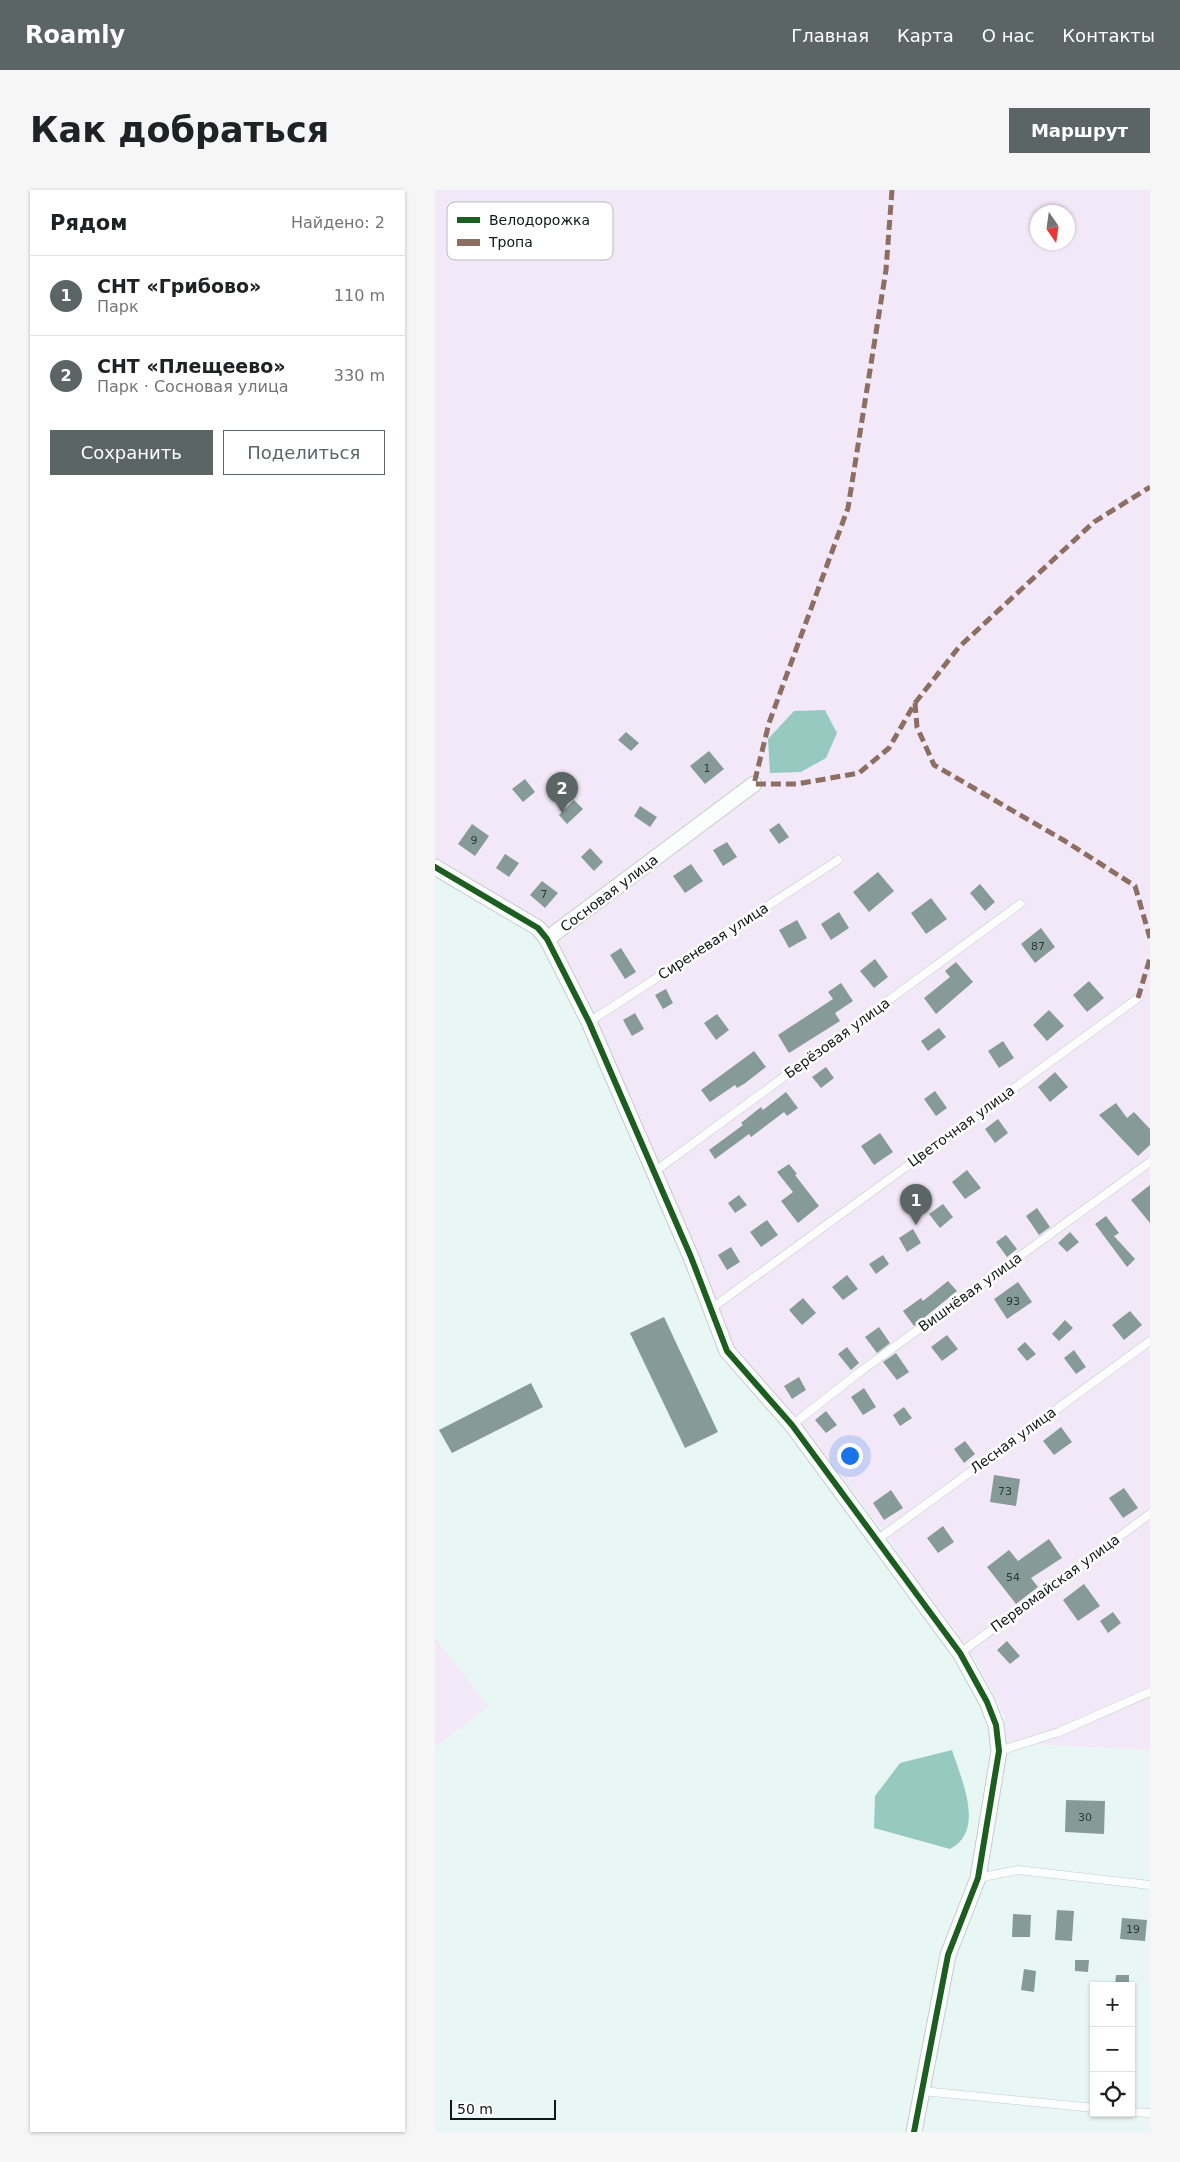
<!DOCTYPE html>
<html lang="ru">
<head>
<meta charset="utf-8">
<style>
	body { margin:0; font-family:"DejaVu Sans",sans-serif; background:#f6f6f6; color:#202124 }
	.controls { position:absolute; right:15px; bottom:15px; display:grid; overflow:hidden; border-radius:0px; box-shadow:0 1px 4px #0004 }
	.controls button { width:45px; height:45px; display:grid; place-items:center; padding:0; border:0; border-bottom:1px solid #e0e0e0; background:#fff; color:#202124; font:25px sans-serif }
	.compass { position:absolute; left:595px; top:15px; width:45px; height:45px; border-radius:50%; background:#fff; box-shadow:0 1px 4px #0004; rotate:167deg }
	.scale { position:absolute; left:15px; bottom:12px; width:106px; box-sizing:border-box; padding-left:5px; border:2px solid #0f1816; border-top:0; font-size:14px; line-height:18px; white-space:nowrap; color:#0f1816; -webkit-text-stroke:4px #fff; paint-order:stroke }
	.you { position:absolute; left:414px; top:1265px; width:18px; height:18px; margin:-12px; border:4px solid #fff; border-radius:50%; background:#1a73e8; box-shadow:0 0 0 8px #1a73e833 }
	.badge { display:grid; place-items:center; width:32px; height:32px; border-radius:50%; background:#5b6664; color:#fff; font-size:16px; font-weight:700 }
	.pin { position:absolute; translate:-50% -41px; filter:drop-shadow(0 1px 2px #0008) }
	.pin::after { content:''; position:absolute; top:26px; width:18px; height:15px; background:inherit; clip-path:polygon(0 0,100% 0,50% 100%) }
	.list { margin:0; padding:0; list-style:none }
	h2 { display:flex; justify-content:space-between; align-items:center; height:65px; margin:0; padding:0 20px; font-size:21px }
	h2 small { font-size:16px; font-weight:400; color:#757577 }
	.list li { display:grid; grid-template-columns:32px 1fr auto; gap:15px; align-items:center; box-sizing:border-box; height:80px; padding:0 20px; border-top:1px solid #e0e0e0 }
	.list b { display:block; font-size:19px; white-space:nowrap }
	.list p { margin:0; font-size:16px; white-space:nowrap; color:#757577 }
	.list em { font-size:16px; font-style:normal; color:#757577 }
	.actions { display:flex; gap:10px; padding:15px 20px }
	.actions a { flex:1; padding:11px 0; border:1px solid #5b6664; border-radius:0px; text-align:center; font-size:18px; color:#5b6664 }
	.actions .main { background:#5b6664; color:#fff }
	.icon { flex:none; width:28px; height:28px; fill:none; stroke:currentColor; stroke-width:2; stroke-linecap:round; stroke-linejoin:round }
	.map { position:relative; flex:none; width:715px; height:1942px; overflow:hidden; border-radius:0px }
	header { display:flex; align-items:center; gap:30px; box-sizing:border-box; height:70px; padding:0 25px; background:#5b6664; color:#fff }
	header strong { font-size:24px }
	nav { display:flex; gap:28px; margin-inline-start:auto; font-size:18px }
	.intro { display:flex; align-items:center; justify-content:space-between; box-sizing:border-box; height:120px; padding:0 30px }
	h1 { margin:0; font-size:35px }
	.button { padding:12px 22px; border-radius:0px; background:#5b6664; color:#fff; font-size:18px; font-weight:700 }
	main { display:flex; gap:30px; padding:0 30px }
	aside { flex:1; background:#fff; border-radius:0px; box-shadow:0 1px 4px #0004 }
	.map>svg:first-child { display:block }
</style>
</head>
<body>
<header>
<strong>Roamly</strong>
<nav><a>Главная</a><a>Карта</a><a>О нас</a><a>Контакты</a></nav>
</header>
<div class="intro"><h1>Как добраться</h1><a class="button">Маршрут</a></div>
<main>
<aside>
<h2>Рядом<small>Найдено: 2</small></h2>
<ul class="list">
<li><span class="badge">1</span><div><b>СНТ «Грибово»</b><p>Парк</p></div><em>110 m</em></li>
<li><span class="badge">2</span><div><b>СНТ «Плещеево»</b><p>Парк · Сосновая улица</p></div><em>330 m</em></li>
</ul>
<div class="actions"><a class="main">Сохранить</a><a>Поделиться</a></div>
</aside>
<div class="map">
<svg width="715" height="1942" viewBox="0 0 715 1942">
	<rect width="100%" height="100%" fill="#e9f7f4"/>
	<g fill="#f3e8f8" fill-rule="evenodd">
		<path d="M0,0H715V1560L572,1553L570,1527L541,1470L516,1435L480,1387L453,1347L358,1224L297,1158L157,823L121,748L114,737L0,669ZM602,22H632V52H602Z"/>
		<path d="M0,1448L53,1516L0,1557Z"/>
	</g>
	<g fill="#96cac1">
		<path d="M390,520L402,543L391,568L366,582L335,583L333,549L359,521Z"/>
		<path d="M517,1560C526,1589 551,1640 515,1659L439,1638L440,1606L465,1573Z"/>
	</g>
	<g fill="#869b97">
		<path d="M191,542L204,553L196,561L183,550Z"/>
		<path d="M274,561L289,579L270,594L255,576Z"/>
		<path d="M90,589L100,602L88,612L77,599Z"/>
		<path d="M139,610L148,619L132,634L124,625Z"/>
		<path d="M205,616L222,627L215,637L199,626Z"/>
		<path d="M344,633L354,647L344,654L334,640Z"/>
		<path d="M37,634L54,646L40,666L23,654Z"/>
		<path d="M292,652L302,667L288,676L278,660Z"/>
		<path d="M155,658L168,672L159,681L146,667Z"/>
		<path d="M70,664L84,673L74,687L61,678Z"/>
		<path d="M256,674L268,691L250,703L238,686Z"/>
		<path d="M443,682L459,701L434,722L418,702Z"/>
		<path d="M107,691L123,703L110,718L95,705Z"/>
		<path d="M545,694L560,712L550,721L535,703Z"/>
		<path d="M496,708L512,729L491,744L476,723Z"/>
		<path d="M404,722L414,738L396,750L386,734Z"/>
		<path d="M362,730L372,748L354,758L344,740Z"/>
		<path d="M606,738L620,757L600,773L586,754Z"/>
		<path d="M186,758L201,782L190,789L175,765Z"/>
		<path d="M440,769L453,787L439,798L425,781Z"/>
		<path d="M521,772L538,792L501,824L489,808L515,787L510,781Z"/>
		<path d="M654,791L669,808L652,822L638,805Z"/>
		<path d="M406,793L418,811L400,823L405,831L354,863L343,845L398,809L393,802Z"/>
		<path d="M231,799L238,813L228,819L220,805Z"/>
		<path d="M614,820L629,836L612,851L598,835Z"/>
		<path d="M200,823L209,839L197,846L188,830Z"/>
		<path d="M282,824L294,840L281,850L269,833Z"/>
		<path d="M504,838L511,847L493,861L486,851Z"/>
		<path d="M568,851L579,868L564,878L553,861Z"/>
		<path d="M319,861L331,877L309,894L302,898L300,895L275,912L266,900Z"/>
		<path d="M391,877L399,888L386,898L377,887Z"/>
		<path d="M620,882L633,897L615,912L603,897Z"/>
		<path d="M500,901L512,918L501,926L489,909Z"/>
		<path d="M351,902L363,918L352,926L349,922L316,947L314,944L280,969L274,960L308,935L306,933L326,917L328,920Z"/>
		<path d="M681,913L692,928L699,922L715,939V955L703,966L664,925Z"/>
		<path d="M563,929L573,943L560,953L550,939Z"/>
		<path d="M445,943L458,962L439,975L426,956Z"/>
		<path d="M354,974L362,984L360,985L384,1016L363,1033L346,1011L358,1002L342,982Z"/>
		<path d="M532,980L546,998L530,1009L517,992Z"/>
		<path d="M715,995V1033L696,1010Z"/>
		<path d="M304,1005L312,1015L300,1023L293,1013Z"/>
		<path d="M508,1014L518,1027L505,1038L494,1024Z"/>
		<path d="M602,1018L615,1037L604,1045L591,1026Z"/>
		<path d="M671,1026L684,1043L679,1046L700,1069L692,1077L660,1034Z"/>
		<path d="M332,1030L343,1045L326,1057L315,1042Z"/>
		<path d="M478,1039L486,1053L472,1062L464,1048Z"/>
		<path d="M635,1042L644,1052L632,1062L623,1053Z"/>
		<path d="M571,1045L582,1059L572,1067L561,1052Z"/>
		<path d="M296,1057L305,1072L292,1080L283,1065Z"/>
		<path d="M448,1065L454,1074L441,1084L434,1074Z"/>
		<path d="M412,1085L423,1099L408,1110L397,1097Z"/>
		<path d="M513,1091L522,1101L479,1136L468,1121L486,1108L488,1111Z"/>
		<path d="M583,1092L597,1112L572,1129L559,1109Z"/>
		<path d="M368,1108L381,1123L367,1135L354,1120Z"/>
		<path d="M695,1121L707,1135L689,1150L677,1135Z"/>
		<path d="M229,1127L283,1242L250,1258L195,1143Z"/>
		<path d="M630,1130L638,1138L624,1151L617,1144Z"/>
		<path d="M444,1137L455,1153L442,1163L430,1147Z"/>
		<path d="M512,1145L523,1159L507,1171L496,1157Z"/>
		<path d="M590,1152L601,1164L592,1171L582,1159Z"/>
		<path d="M412,1157L424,1173L416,1180L403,1164Z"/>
		<path d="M639,1160L651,1177L641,1184L629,1168Z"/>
		<path d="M461,1163L474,1182L462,1190L448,1172Z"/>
		<path d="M364,1187L371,1200L357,1209L349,1196Z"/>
		<path d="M96,1193L108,1217L17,1263L4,1240Z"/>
		<path d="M429,1198L441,1217L428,1225L416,1207Z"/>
		<path d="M469,1217L477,1228L465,1236L458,1225Z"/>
		<path d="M391,1221L402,1235L391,1243L380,1230Z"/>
		<path d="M626,1237L637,1252L619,1265L608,1251Z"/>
		<path d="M530,1251L540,1264L529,1273L519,1259Z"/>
		<path d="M559,1285L585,1289L581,1316L555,1312Z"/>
		<path d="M689,1298L703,1318L688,1328L674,1308Z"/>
		<path d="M456,1300L468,1318L449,1330L438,1313Z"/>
		<path d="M508,1336L519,1352L503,1363L492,1348Z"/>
		<path d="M614,1349L627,1368L596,1388L603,1397L581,1414L552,1377L574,1360L583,1371Z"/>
		<path d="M649,1394L665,1416L643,1431L628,1410Z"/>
		<path d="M678,1422L686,1433L673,1443L665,1431Z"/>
		<path d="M572,1451L585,1466L575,1474L562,1460Z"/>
		<path d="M631,1610L670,1611L669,1644L630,1642Z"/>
		<path d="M622,1720L639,1721L637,1751L620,1750Z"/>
		<path d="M578,1724L596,1725L595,1747H577Z"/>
		<path d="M687,1728L712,1730L710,1751L685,1749Z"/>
		<path d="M640,1770H654L653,1782L640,1781Z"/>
		<path d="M589,1779L601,1781L599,1802L586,1800Z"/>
		<path d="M681,1785H694V1796H680Z"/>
	</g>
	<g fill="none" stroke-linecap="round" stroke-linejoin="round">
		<g stroke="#c2cdca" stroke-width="9">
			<g id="lane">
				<path d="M154,832L403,670"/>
				<path d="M219,982L585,714"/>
				<path d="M277,1118L703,808"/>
				<path d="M357,1235L426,1181L715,972"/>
				<path d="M442,1350L715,1151"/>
				<path d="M525,1463L715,1324"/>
				<path d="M564,1561L624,1542L715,1502"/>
				<path d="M543,1688L583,1680L715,1695"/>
				<path d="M487,1901L659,1918"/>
				<path d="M696,1922L715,1923"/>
			</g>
		</g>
		<g stroke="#c2cdca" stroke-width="17">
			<g id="street">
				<path d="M0,677L103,738L112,749L154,832L256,1067L292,1161L357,1235L525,1463L552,1512L561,1535L564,1561L543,1688L513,1765L479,1942"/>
				<path d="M112,749L319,594"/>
			</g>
		</g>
		<use href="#lane" stroke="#fcfefd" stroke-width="8"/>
		<use href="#street" stroke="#fcfefd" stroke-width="15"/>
		<g stroke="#8d6e63" stroke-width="5" stroke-dasharray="10 5" stroke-linecap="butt">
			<path d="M457,0L451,80L413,318L334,533L319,594H362L424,583L454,558L480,513L524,457L659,332L715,297"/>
			<path d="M480,513L482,537L499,575L630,651L700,696L715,748"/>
			<path d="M703,808L715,768"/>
		</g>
		<g stroke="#fff" stroke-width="9">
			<path id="cycleway" d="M0,677L103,738L112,749L154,832L256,1067L292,1161L357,1235L525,1463L552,1512L561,1535L564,1561L543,1688L513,1765L479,1942"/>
		</g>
		<use href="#cycleway" stroke="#1b5e20" stroke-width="6"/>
	</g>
	<g text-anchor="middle" stroke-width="5" stroke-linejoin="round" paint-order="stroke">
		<g font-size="11" fill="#2d3936">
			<text x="272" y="582">1</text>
			<text x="39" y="654">9</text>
			<text x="109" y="708">7</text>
			<text x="603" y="760">87</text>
			<text x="578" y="1115">93</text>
			<text x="570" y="1305">73</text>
			<text x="578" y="1391">54</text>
			<text x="650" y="1631">30</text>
			<text x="698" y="1743">19</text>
		</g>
		<g font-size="14" fill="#0f1816" stroke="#fff">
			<text transform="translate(174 703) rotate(-37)" y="5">Сосновая улица</text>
			<text transform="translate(278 751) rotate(-33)" y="5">Сиреневая улица</text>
			<text transform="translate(402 848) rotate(-36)" y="5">Берёзовая улица</text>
			<text transform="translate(526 936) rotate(-36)" y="5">Цветочная улица</text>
			<text transform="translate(535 1102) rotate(-36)" y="5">Вишнёвая улица</text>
			<text transform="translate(578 1250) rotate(-36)" y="5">Лесная улица</text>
			<text transform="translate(620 1393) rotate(-36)" y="5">Первомайская улица</text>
		</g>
	</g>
	<rect x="12" y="12" width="166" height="58" rx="8" fill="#fff" stroke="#b7bab9" stroke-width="1"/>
	<rect x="22" y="27" width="23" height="6" fill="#1b5e20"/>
	<rect x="22" y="49" width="23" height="7" fill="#8d6e63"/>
	<g font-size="14" fill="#0f1816">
		<text x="54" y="35">Велодорожка</text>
		<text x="54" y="57">Тропа</text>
	</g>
</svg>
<div class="controls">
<button>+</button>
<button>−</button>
<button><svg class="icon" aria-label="locate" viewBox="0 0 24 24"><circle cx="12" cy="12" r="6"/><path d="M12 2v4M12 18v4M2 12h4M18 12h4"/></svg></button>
</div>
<svg class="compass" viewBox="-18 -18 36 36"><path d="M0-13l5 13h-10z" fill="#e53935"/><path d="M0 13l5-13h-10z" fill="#757577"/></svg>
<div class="scale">50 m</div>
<div class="you"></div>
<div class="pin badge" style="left:481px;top:1035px">1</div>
<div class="pin badge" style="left:127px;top:623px">2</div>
</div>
</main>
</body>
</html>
